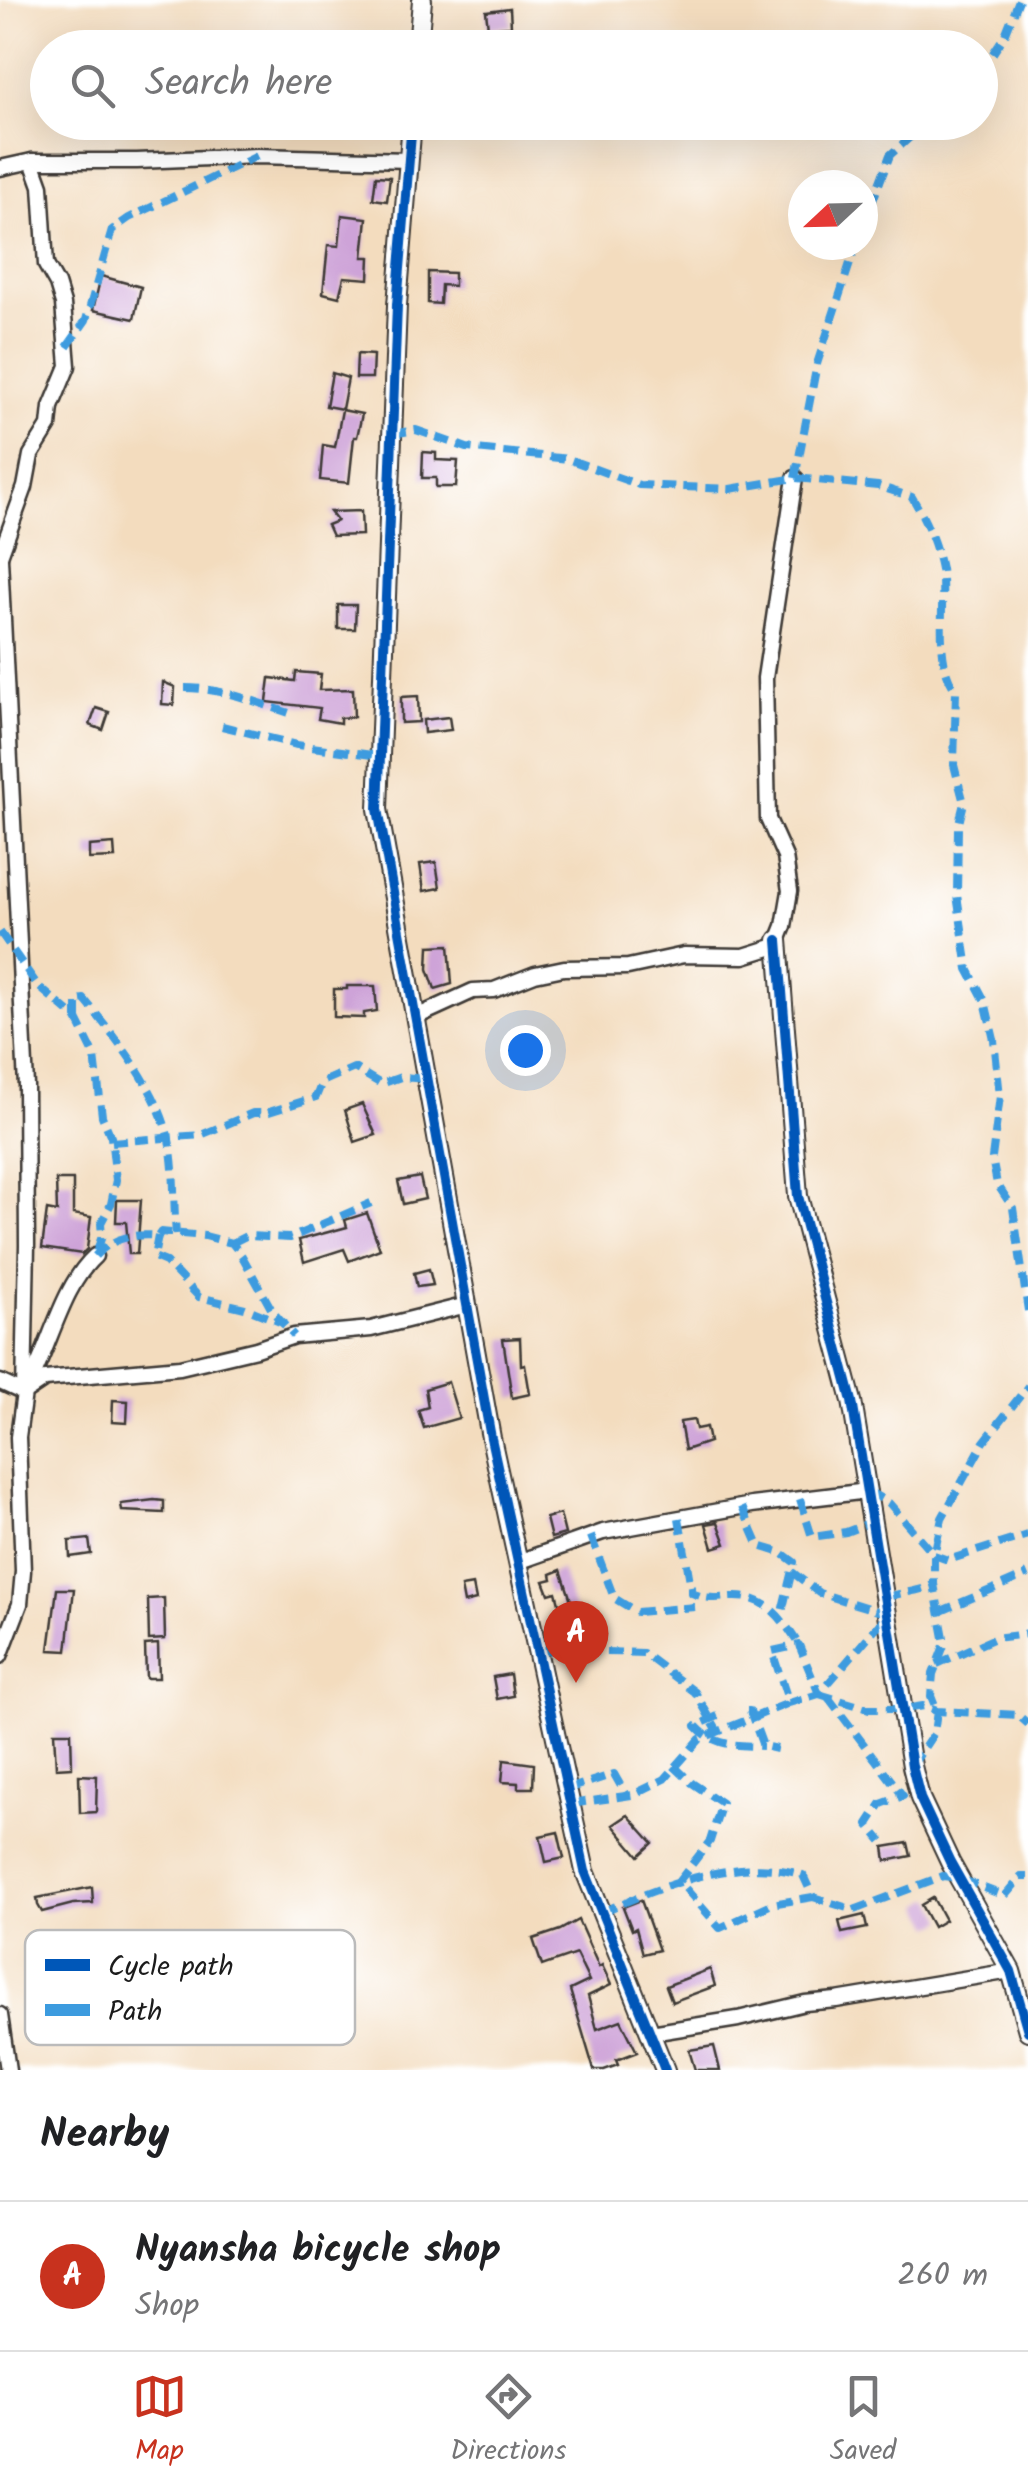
<!DOCTYPE html>
<html lang="en">
<head>
<meta charset="utf-8">
<style>
	body { margin:0; font-family:Kalam,sans-serif; background:#f2f2f2; color:#202124 }
	.compass { position:absolute; left:788px; top:170px; width:90px; height:90px; border-radius:50%; background:#fff; box-shadow:0 10px 40px #0002; rotate:248deg }
	.you { position:absolute; left:525px; top:1050px; width:35px; height:35px; margin:-25px; border:8px solid #fff; border-radius:50%; background:#1a73e8; box-shadow:0 0 0 15px #1a73e833 }
	.badge { display:grid; place-items:center; width:65px; height:65px; border-radius:50%; background:#c8321e; color:#fff; font-size:32px; font-weight:700 }
	.pin { position:absolute; translate:-50% -82px; filter:drop-shadow(0 2px 5px #0008) }
	.pin::after { content:''; position:absolute; top:52px; width:35px; height:30px; background:inherit; clip-path:polygon(0 0,100% 0,50% 100%) }
	.list { margin:0; padding:0; list-style:none }
	h2 { display:flex; justify-content:space-between; align-items:center; height:130px; margin:0; padding:0 40px; font-size:42px }
	h2 small { font-size:32px; font-weight:400; color:#757577 }
	.list li { display:grid; grid-template-columns:65px 1fr auto; gap:30px; align-items:center; box-sizing:border-box; height:150px; padding:0 40px; border-top:2px solid #e0e0e0 }
	.list b { display:block; font-size:38px; white-space:nowrap }
	.list p { margin:0; font-size:32px; white-space:nowrap; color:#757577 }
	.list em { font-size:32px; font-style:normal; color:#757577 }
	.icon { flex:none; width:55px; height:55px; fill:none; stroke:currentColor; stroke-width:2; stroke-linecap:round; stroke-linejoin:round }
	.map { position:relative; flex:none; width:1028px; height:2070px; overflow:hidden }
	.search { position:absolute; background:#fff; box-shadow:0 10px 40px #0002; left:30px; right:30px; top:30px; height:110px; display:flex; align-items:center; gap:25px; box-sizing:border-box; padding:0 35px; border-radius:55px; color:#757577; font-size:38px }
	.sheet { height:280px; background:#fff }
	nav { display:flex; justify-content:space-around; align-items:center; box-sizing:border-box; height:140px; border-top:2px solid #e0e0e0; background:#fff; font-size:28px; color:#757577 }
	nav a { display:grid; justify-items:center; gap:5px }
	nav .on { color:#c8321e }
	.map>svg:first-child { display:block }
</style>
</head>
<body>
<div class="map">
<svg width="1028" height="2070" viewBox="0 0 1028 2070">
	<rect width="100%" height="100%" fill="#fff"/>
	<filter id="ink" filterUnits="userSpaceOnUse"><feTurbulence type="fractalNoise" baseFrequency=".01" numOctaves="2"/><feDisplacementMap in="SourceGraphic" scale="20" xChannelSelector="R" yChannelSelector="G"/><feConvolveMatrix kernelMatrix="1 2 1 2 8 2 1 2 1" color-interpolation-filters="sRGB"/></filter>
	<filter id="wash" filterUnits="userSpaceOnUse"><feTurbulence type="fractalNoise" baseFrequency=".0048" numOctaves="4" result="noise"/><feDisplacementMap in="SourceGraphic" scale="40" xChannelSelector="R" yChannelSelector="G"/><feGaussianBlur stdDeviation="2.25" result="paint"/><feColorMatrix in="noise" values="0 0 0 0 0 0 0 0 0 0 0 0 0 0 0 0 0 1.4 0 .05"/><feComposite in="paint" operator="in"/></filter>
	<g filter="url(#wash)">
		<rect width="100%" height="100%" fill="#f3dcbe"/>
		<g id="blocks">
			<g fill="#cea3d8">
				<path d="M510,8L511,26L488,28L486,11Z"/>
				<path d="M376,176L390,177L387,201L373,199Z"/>
				<path d="M342,215L367,218L363,257H370L369,279L344,277L339,297L323,293L328,245L339,246Z"/>
				<path d="M428,272L454,273V286L441,285L440,304L428,303Z"/>
				<path d="M101,276L141,287L134,319L93,310Z"/>
				<path d="M357,354L373,355L372,378H356Z"/>
				<path d="M332,373L348,378L342,409L326,406Z"/>
				<path d="M342,410L362,414L357,437H354L349,483L320,480L323,445L335,447Z"/>
				<path d="M423,452L436,453V460L458,461L456,487H436V478H422Z"/>
				<path d="M361,511L362,535L332,536L327,525L337,521L330,512Z"/>
				<path d="M338,605H356L355,629H338Z"/>
				<path d="M296,672L321,674L319,690L353,689L354,717L340,718V723L318,719L320,708L267,702L270,678L295,681Z"/>
				<path d="M163,682L175,687L174,705L162,704Z"/>
				<path d="M418,696L419,722L401,723V697Z"/>
				<path d="M96,708L109,712L103,730L90,725Z"/>
				<path d="M449,717L451,730L424,733L423,720Z"/>
				<path d="M114,844L115,858L89,859V846Z"/>
				<path d="M436,862L440,888L424,891L420,864Z"/>
				<path d="M449,945L452,984L435,989L428,969L429,946Z"/>
				<path d="M347,986H375L377,1011L364,1013V1018L334,1017V989H347Z"/>
				<path d="M362,1104L376,1135L355,1142L345,1110Z"/>
				<path d="M420,1177L425,1199L403,1204L398,1181Z"/>
				<path d="M56,1180H73V1214L91,1217L87,1249L82,1254L42,1248L47,1210L57,1212Z"/>
				<path d="M117,1200H141L137,1254H129L126,1222H116Z"/>
				<path d="M367,1213L380,1249L349,1261L344,1249L304,1262L299,1240L347,1227L345,1220Z"/>
				<path d="M429,1269L433,1285L417,1287L414,1273Z"/>
				<path d="M520,1338L521,1365L525,1364L530,1394L512,1398L503,1339Z"/>
				<path d="M448,1382L459,1418L424,1428L418,1410L428,1407L425,1389Z"/>
				<path d="M113,1400L128,1401L127,1423L112,1422Z"/>
				<path d="M694,1420L696,1429L706,1427L709,1442L685,1450L680,1422Z"/>
				<path d="M154,1500L164,1501V1513L122,1511L121,1504Z"/>
				<path d="M560,1514L565,1534L551,1538L546,1518Z"/>
				<path d="M718,1522L726,1544L713,1548L706,1524Z"/>
				<path d="M89,1539L91,1554L70,1557L69,1541Z"/>
				<path d="M561,1570L580,1628L567,1632L556,1592L549,1594L544,1581L552,1579L551,1574Z"/>
				<path d="M473,1585L476,1600L464,1603L461,1587Z"/>
				<path d="M57,1589H74L67,1651L49,1650Z"/>
				<path d="M164,1598L165,1639L149,1640L148,1599Z"/>
				<path d="M158,1644L159,1678H146L145,1645Z"/>
				<path d="M510,1674L513,1696L497,1699L493,1677Z"/>
				<path d="M54,1732H71L72,1767L56,1768Z"/>
				<path d="M504,1760L534,1764L533,1788H518V1783L502,1782Z"/>
				<path d="M79,1775L97,1776L96,1812L80,1813Z"/>
				<path d="M628,1815L653,1843L639,1856L613,1825Z"/>
				<path d="M558,1832L564,1858L546,1862L540,1836Z"/>
				<path d="M908,1843L911,1856L886,1861L884,1847Z"/>
				<path d="M92,1887L93,1903L73,1904L42,1912L38,1905L37,1898Z"/>
				<path d="M933,1898L945,1920L933,1927L921,1905Z"/>
				<path d="M641,1900L659,1950L643,1954L636,1928L632,1930L623,1907Z"/>
				<path d="M864,1915L867,1928L842,1933L839,1921Z"/>
				<path d="M578,1920L599,1967L602,1965L611,1985L588,1996L597,2029L621,2020L637,2052L616,2060L618,2065L604,2070H594L570,1990L589,1981L576,1954L542,1966L533,1939L560,1930Z"/>
				<path d="M710,1969L715,1986L672,2002L666,1986Z"/>
				<path d="M714,2046L720,2070H695L689,2050Z"/>
			</g>
		</g>
	</g>
	<g filter="url(#ink)">
		<use href="#blocks" fill-opacity="0" stroke="#3c3934" stroke-width="2.5"/>
		<g fill="none" stroke-linecap="round" stroke-linejoin="round">
			<g stroke="#3c3934" stroke-width="19">
				<g id="minor">
					<path d="M0,168L32,161H137L257,156L409,160"/>
					<path d="M0,556L25,487L31,455L49,426L51,407L68,366L63,304L57,284L46,265L41,186L32,161"/>
					<path d="M0,558L26,1086L27,1245L24,1393L18,1437L23,1571L20,1604L0,1656"/>
					<path d="M416,1017L473,991L494,990L535,974L564,968L628,967L684,955L744,956L776,946L784,926L790,891L785,857L768,819L765,678L795,478"/>
					<path d="M0,1382L24,1393"/>
					<path d="M27,1388C50,1347 62,1286 95,1256"/>
					<path d="M24,1393L45,1379L180,1367L256,1349L294,1336L371,1329L467,1305"/>
					<path d="M518,1562L603,1532L752,1505L868,1491"/>
					<path d="M0,2015L8,2070"/>
					<path d="M651,2033L738,2019L805,2003L836,2000L1011,1971"/>
				</g>
			</g>
			<g stroke="#3c3934" stroke-width="22">
				<g id="tertiary">
					<path d="M418,48L422,0"/>
					<path d="M412,122L397,305L378,809L491,1438L585,1871L665,2070"/>
					<path d="M778,940L798,1196L852,1401L912,1766L920,1798L950,1862L1011,1971L1028,2031"/>
				</g>
			</g>
			<use href="#minor" stroke="#fff" stroke-width="14"/>
			<use href="#tertiary" stroke="#fff" stroke-width="18"/>
			<g stroke="#3c9bdf" stroke-width="8" stroke-dasharray="15 8" stroke-linecap="butt">
				<path d="M980,73L1005,35L1019,0"/>
				<path d="M863,227L890,155L927,122"/>
				<path d="M67,347L86,320L112,230L129,218L257,156"/>
				<path d="M392,434L416,430L467,448L568,459L639,485L730,489L795,478L878,486L912,497C925,519 936,542 941,569C946,602 933,664 956,690L954,765L964,803L958,827L957,895L968,969L985,1001L994,1040L1000,1096L992,1158L997,1184L1013,1208L1028,1311"/>
				<path d="M795,478L817,364L856,245"/>
				<path d="M185,688C222,688 256,702 292,714"/>
				<path d="M222,726L297,745L380,756"/>
				<path d="M0,932L38,986L77,1019L95,1056L102,1116L111,1137L116,1180L111,1204L101,1223L102,1236L95,1256"/>
				<path d="M77,1019V1000L84,999C116,1038 153,1083 167,1132C176,1163 173,1201 176,1234"/>
				<path d="M112,1142L201,1135L253,1113H266L316,1097L322,1082L354,1068L381,1084L401,1077L427,1079"/>
				<path d="M158,1236L154,1257L166,1262L199,1297L245,1308L285,1324"/>
				<path d="M232,1243L246,1236L290,1238L371,1203"/>
				<path d="M95,1256C112,1238 134,1233 158,1236L161,1232L205,1236L232,1243L242,1256L273,1312L294,1336"/>
				<path d="M868,1491L889,1503L934,1555L948,1560L1028,1535"/>
				<path d="M800,1499L812,1537L846,1532L879,1519"/>
				<path d="M742,1507L759,1546L782,1553L794,1562L781,1616"/>
				<path d="M679,1518L692,1593C715,1603 726,1594 747,1598C772,1602 786,1625 799,1645"/>
				<path d="M591,1536L614,1598L637,1612L695,1607"/>
				<path d="M792,1572L819,1593L888,1614L819,1694L789,1703L772,1651L799,1645L819,1694"/>
				<path d="M886,1598C903,1591 918,1593 934,1584"/>
				<path d="M939,1612L1028,1574"/>
				<path d="M537,1650L643,1653L695,1692L718,1732"/>
				<path d="M937,1664L995,1638L1028,1634"/>
				<path d="M819,1694L869,1709H904L923,1706L937,1711L1018,1715L1028,1724"/>
				<path d="M828,1697L903,1796L881,1804L868,1824L882,1841"/>
				<path d="M747,1711H750L763,1746L777,1749"/>
				<path d="M718,1716L696,1726C715,1747 736,1745 763,1746"/>
				<path d="M674,1766L692,1783L722,1803L710,1841L679,1881L720,1928L772,1904L813,1897"/>
				<path d="M912,1766L934,1733L937,1711L931,1696L933,1674L945,1643L934,1584V1555L942,1518L984,1442L1028,1386"/>
				<path d="M568,1789L614,1774L626,1795"/>
				<path d="M571,1804L632,1795L665,1779L700,1739L789,1703"/>
				<path d="M602,1912C660,1887 739,1854 803,1875L813,1897L854,1910L943,1876L958,1878L1005,1896L1021,1877H1028"/>
			</g>
			<g stroke="#fff" stroke-width="16">
				<g id="cycleway">
					<path d="M412,122L397,305L378,809L491,1438L585,1871L665,2070"/>
					<path d="M778,940L798,1196L852,1401L912,1766L920,1798L950,1862L1011,1971L1028,2031"/>
				</g>
			</g>
			<use href="#cycleway" stroke="#0057b8" stroke-width="10"/>
		</g>
	</g>
	<rect x="25" y="1930" width="330" height="115" rx="15" fill="#fff" stroke="#bbb" stroke-width="2.5"/>
	<rect x="45" y="1959" width="45" height="12" fill="#0057b8"/>
	<rect x="45" y="2004" width="45" height="12" fill="#3c9bdf"/>
	<g font-size="28" fill="#1c1c1c">
		<text x="108" y="1975">Cycle path</text>
		<text x="108" y="2020">Path</text>
	</g>
</svg>
<svg class="compass" viewBox="-18 -18 36 36"><path d="M0-13l5 13h-10z" fill="#e53935"/><path d="M0 13l5-13h-10z" fill="#757577"/></svg>
<div class="you"></div>
<div class="pin badge" style="left:576px;top:1683px">A</div>
<div class="search"><svg class="icon" aria-label="search" viewBox="0 0 24 24"><circle cx="10" cy="10" r="6"/><path d="M15 15l6 6"/></svg>Search here</div>
</div>
<section class="sheet">
<h2>Nearby<small></small></h2>
<ul class="list">
<li><span class="badge">A</span><div><b>Nyansha bicycle shop</b><p>Shop</p></div><em>260 m</em></li>
</ul>
</section>
<nav>
<a class="on"><svg class="icon" aria-label="map" viewBox="0 0 24 24"><path d="M3 6l6-2 6 2 6-2v14l-6 2-6-2-6 2zM9 4v14M15 6v14"/></svg>Map</a>
<a><svg class="icon" aria-label="directions" viewBox="0 0 24 24"><path d="M12 3l9 9-9 9-9-9zM9 14v-3h6M13 9l2 2-2 2"/></svg>Directions</a>
<a><svg class="icon" aria-label="saved" viewBox="0 0 24 24"><path d="M7 4h10v16l-5-4-5 4z"/></svg>Saved</a>
</nav>
</body>
</html>
